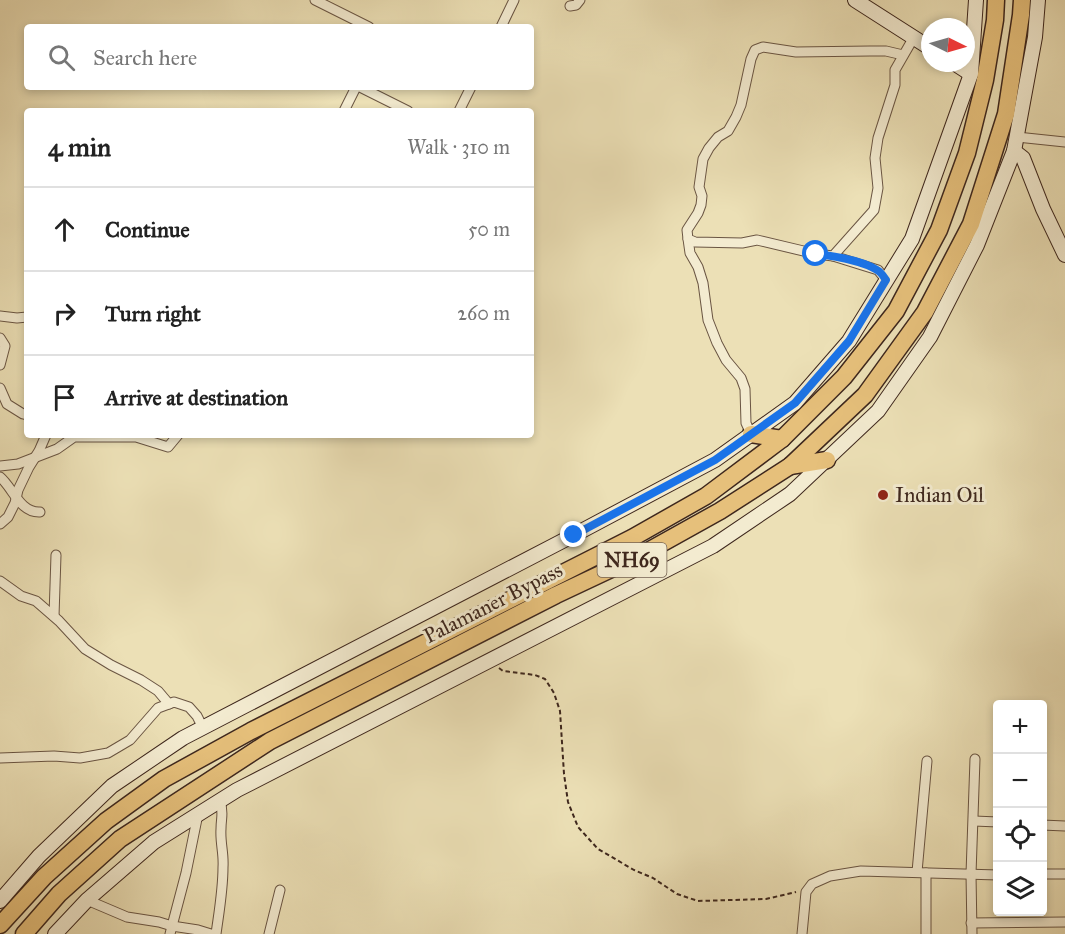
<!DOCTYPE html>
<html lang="en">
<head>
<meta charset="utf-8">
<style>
	body { margin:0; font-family:"IM FELL Great Primer",serif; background:#f2f2f2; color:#222 }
	.controls { position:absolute; right:18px; bottom:18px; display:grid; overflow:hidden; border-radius:6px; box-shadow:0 3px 9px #0003 }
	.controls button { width:54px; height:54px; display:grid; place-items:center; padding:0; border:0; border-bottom:2px solid #e0e0e0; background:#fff; color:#222; font:30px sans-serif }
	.compass { position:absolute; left:921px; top:18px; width:54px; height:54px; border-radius:50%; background:#fff; box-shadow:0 3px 9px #0003; rotate:95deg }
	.stop { position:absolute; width:18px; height:18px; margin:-14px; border:4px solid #1a73e8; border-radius:50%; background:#fff }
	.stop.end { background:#1a73e8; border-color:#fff; box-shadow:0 2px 6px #0008 }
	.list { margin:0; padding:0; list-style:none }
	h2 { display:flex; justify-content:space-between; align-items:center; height:78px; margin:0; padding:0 24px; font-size:26px }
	h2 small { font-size:20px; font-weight:400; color:#767676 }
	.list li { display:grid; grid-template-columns:39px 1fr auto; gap:18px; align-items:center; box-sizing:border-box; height:84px; padding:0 24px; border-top:2px solid #e0e0e0 }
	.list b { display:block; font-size:22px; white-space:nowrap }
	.list em { font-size:20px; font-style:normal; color:#767676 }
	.icon { flex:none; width:33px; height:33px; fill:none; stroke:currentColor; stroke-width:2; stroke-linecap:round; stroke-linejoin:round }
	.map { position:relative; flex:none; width:1065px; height:934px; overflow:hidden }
	.search { position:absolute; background:#fff; box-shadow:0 3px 9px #0003; left:24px; top:24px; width:510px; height:66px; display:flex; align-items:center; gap:15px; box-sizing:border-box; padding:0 21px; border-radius:6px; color:#767676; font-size:22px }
	.panel { position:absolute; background:#fff; box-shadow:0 3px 9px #0003; left:24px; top:108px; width:510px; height:330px; border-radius:6px }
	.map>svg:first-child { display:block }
</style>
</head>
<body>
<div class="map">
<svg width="1065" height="934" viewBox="0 0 1065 934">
	<rect width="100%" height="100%" fill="#ece0b6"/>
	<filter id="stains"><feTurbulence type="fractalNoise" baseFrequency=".00333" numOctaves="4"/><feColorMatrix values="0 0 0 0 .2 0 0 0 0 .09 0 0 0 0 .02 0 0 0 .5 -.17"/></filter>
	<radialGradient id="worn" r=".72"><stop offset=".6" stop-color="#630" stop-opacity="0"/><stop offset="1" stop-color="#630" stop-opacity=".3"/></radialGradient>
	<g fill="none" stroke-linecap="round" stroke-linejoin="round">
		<g stroke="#6a5543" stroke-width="11">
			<g id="street">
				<path d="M315,0L369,27"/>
				<path d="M570,6L576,5L580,0"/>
				<path d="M501,27L514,0"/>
				<path d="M903,55L886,51H870L796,52L763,47L755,50L751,59L741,105L736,117L728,131L718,137L709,148L703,159L699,187L702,196L701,205L698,213L687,230L688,239L695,242L742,243L757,240L816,254L833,256L874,210L878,188L875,158L878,138L895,85V70L914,37"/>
				<path d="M360,87L408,111"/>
				<path d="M344,111L356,87"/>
				<path d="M459,111L471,87"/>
				<path d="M1017,137L1065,142"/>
				<path d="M688,239L690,253L698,267L703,283L708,320L717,343L726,360L741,378L745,389L746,423L751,434"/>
				<path d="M833,256L878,270L886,280"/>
				<path d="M0,316L17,318L27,317"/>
				<path d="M0,338L5,346L0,365"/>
				<path d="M0,388L7,404L23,414L27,415"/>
				<path d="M0,466L18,464L57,449L74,437H136L168,447L178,435"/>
				<path d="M0,477C13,488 20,513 40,512"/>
				<path d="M0,524L8,517L15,503L18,490L29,467L39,451L46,435"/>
				<path d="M0,581L21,596L36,601L59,621L85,649L111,665L141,680L158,691L169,704"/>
				<path d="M54,616L56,555"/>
				<path d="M0,758L54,756L80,758L108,753L130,740L158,708L174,702L189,707L197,716L203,728"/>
				<path d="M974,821L998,822"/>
				<path d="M1042,825L1065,826"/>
				<path d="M917,872L927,761"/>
				<path d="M1042,874H1065"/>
				<path d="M87,900L127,917L159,922L172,926L186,873L198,814"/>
				<path d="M971,923L1065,922"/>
				<path d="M170,934L172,926L198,930L211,934"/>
				<path d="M216,934C219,912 223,890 223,867C224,854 220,842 221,829C221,817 224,813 220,801"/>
				<path d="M269,934L280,890"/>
				<path d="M802,934L806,892L812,884L830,876L861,871L998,875"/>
				<path d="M926,934V873"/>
				<path d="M972,934L971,874L975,759"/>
			</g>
		</g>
		<g stroke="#3e271d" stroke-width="16">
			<g id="secondary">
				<path d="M855,0L930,48"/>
				<path d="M954,63L971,74"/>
				<path d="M1014,151L1023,158L1043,209L1065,255"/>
				<path d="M0,901L39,856L112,786L183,738L574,535L715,460L795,403L849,341L912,239L971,74L976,0"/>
				<path d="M55,934L87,900L154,842L237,790L713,546L790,494L878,411L930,337L977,245L1014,151L1035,37L1038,0"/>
			</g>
		</g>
		<g stroke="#3e271d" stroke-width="19">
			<g id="highway">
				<path d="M751,434L782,439"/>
				<path d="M790,466L827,460"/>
				<path d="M0,925L44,877L106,821L164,779L251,731L632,538L706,496L782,439L844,377L896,311L939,230L967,153L985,80L995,20L996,0"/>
				<path d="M24,934L59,894L120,839L270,741L556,595L641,555L720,511L790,466L865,395L925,312L971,224L1006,114L1021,15L1022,0"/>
			</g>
		</g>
		<g stroke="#3e271d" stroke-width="2" stroke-dasharray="4.5 3" stroke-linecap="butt">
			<path d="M531,252L533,253"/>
			<path d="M499,668L503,671L535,675L545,679L554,693L560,711L564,774L568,802L578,827L598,849L634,870L653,878L677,894L698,901L766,899L796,892"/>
		</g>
		<use href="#street" stroke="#f3ebd0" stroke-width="9"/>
		<use href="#secondary" stroke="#f3ebd0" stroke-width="14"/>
		<use href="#highway" stroke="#e6c07b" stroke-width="16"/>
	</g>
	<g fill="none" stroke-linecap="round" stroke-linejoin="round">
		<path stroke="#1a73e8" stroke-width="8" d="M574,535L715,460L795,403L849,341L886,280C884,277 881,272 877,270C863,261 833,256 816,254"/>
	</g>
	<circle fill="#8f2418" stroke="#f3ebd0" stroke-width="2" cx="883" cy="495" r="6"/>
	<g text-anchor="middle" stroke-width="6" stroke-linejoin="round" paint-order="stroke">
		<rect fill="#f3ebd0" stroke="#746253" stroke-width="1.5" x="597.5" y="543" width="69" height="34" rx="4.5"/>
		<g font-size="20" font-weight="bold" fill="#3e271d">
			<text x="632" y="567">NH69</text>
		</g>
		<g font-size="21" fill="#3e271d" stroke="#f3ebd0" text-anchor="start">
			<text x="895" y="502">Indian Oil</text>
		</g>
		<g font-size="21" fill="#3e271d" stroke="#f3ebd0">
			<text transform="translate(493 603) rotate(-27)" y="7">Palamaner Bypass</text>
		</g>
	</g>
	<rect width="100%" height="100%" filter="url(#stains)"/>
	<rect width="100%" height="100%" fill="url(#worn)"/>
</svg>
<div class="controls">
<button>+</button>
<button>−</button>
<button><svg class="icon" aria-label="locate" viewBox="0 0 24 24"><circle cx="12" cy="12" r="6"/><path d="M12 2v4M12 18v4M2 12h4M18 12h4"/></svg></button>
<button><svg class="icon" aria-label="layers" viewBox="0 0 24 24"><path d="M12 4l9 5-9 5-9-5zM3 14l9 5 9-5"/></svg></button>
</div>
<svg class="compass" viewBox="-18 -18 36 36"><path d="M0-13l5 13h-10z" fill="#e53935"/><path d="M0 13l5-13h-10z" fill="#767676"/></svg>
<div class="stop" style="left:816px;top:254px"></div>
<div class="stop end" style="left:574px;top:535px"></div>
<div class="search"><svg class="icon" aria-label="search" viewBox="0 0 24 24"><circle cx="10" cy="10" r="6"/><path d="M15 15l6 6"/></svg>Search here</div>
<section class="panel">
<h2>4 min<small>Walk · 310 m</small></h2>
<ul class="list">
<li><svg class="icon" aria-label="ahead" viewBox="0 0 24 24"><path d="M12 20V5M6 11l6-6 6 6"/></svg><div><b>Continue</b></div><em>50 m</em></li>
<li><svg class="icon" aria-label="right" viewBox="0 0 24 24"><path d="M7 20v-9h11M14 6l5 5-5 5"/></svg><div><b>Turn right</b></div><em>260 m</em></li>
<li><svg class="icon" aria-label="arrive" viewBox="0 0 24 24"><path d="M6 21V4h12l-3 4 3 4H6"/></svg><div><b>Arrive at destination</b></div></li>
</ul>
</section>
</div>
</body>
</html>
